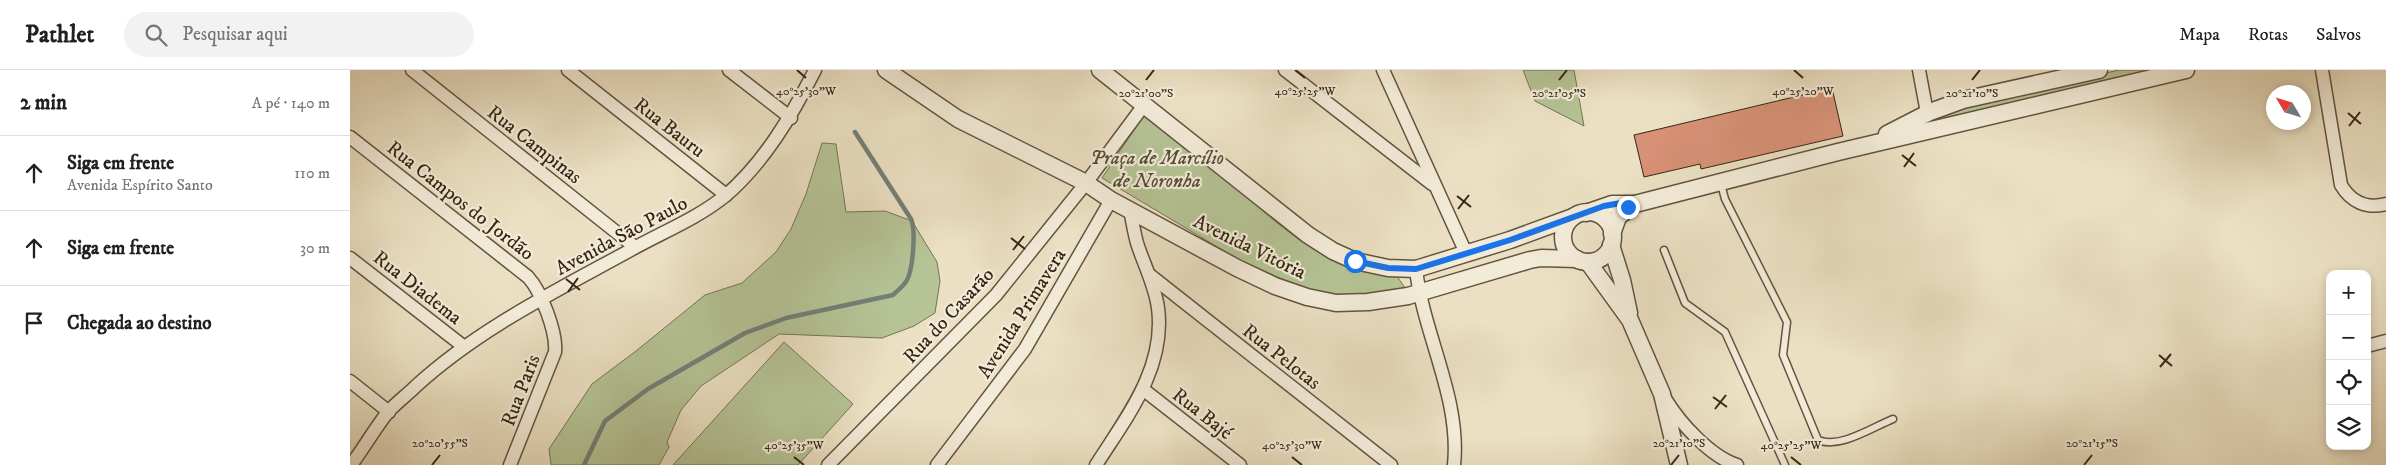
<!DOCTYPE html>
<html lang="pt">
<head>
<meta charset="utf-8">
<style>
	body { margin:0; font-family:"IM FELL DW Pica",serif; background:#f2f2f2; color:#202124 }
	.controls { position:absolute; right:15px; bottom:15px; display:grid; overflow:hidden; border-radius:10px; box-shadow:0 2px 8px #0003 }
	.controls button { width:45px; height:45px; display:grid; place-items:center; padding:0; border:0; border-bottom:1px solid #e0e0e0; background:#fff; color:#202124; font:25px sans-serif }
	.compass { position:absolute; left:1916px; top:15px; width:45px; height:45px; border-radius:50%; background:#fff; box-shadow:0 2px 8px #0003; rotate:308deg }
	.stop { position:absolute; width:15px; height:15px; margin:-11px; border:4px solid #1a73e8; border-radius:50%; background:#fff }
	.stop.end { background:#1a73e8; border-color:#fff; box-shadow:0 1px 5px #0008 }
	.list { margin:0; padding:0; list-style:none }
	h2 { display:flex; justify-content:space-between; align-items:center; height:65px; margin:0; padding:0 20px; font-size:21px }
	h2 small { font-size:16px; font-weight:400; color:#757577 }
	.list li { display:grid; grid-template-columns:32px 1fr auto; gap:15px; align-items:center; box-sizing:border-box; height:75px; padding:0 20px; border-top:1px solid #e0e0e0 }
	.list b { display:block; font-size:19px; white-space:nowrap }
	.list p { margin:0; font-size:16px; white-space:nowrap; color:#757577 }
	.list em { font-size:16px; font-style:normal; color:#757577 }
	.icon { flex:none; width:28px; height:28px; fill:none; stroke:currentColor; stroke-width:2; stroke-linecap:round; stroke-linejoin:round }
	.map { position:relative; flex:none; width:2036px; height:395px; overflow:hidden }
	header { display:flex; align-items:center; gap:30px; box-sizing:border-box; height:70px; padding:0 25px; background:#fff; border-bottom:1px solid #e0e0e0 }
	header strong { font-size:24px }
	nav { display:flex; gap:28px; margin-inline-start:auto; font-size:18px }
	.search { width:350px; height:45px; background:#f2f2f2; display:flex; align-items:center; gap:12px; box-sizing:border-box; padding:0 18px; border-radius:28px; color:#757577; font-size:19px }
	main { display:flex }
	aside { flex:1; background:#fff }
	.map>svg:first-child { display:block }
</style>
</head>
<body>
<header>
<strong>Pathlet</strong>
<div class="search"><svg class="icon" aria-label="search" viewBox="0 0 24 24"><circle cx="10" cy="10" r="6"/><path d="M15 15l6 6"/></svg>Pesquisar aqui</div>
<nav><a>Mapa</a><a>Rotas</a><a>Salvos</a></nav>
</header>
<main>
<aside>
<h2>2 min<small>A pé · 140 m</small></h2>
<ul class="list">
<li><svg class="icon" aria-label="ahead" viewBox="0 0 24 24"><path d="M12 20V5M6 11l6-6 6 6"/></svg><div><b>Siga em frente</b><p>Avenida Espírito Santo</p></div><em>110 m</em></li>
<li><svg class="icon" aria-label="ahead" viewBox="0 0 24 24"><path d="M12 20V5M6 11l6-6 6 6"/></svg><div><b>Siga em frente</b></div><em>30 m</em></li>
<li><svg class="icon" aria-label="arrive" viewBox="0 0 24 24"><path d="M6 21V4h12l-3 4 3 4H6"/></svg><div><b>Chegada ao destino</b></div></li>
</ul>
</aside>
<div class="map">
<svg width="2036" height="395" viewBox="0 0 2036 395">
	<rect width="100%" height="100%" fill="#ebe0c3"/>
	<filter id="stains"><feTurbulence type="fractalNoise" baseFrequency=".004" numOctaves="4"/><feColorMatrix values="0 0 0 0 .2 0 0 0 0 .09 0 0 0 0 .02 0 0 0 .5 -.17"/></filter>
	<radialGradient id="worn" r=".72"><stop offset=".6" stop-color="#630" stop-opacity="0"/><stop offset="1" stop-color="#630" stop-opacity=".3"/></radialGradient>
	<g fill="#b5c395" stroke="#757454">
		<path d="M1173,0H1224L1234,56L1185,31Z"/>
		<path d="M1769,0H1802L1582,51L1581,46L1632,31Z"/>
		<path d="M796,42C825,67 854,91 884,116C930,155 981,206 1046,205L1058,222L985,226L957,220L891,191L752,108Z"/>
		<path d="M472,73L486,74L496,142L535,141L562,151L587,192L590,211L585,243L564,256L532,268L429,264L351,316L331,340L317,372L319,377L309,395H201L199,379L242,314L286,281L355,225L392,213L426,182L441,159L456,124Z"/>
		<path d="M434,272L503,334L448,395H323Z"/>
	</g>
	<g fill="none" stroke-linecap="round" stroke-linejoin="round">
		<path stroke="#727f78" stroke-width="4.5" d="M234,395L255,351L298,319L395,263L436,248L543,225C548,220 554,216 557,210C563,199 566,160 561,149L505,62"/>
	</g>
	<path fill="#d79176" stroke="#352613" d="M1482,18L1493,66L1351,99L1350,94L1294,107L1284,65Z"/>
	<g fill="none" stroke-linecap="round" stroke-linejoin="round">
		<g stroke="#62543f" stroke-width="9">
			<g id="service">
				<path d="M1371,114L1375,129L1437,252L1433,285L1468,370C1490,379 1521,358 1543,349"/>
				<path d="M1314,180L1335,233L1375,262L1435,395"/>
			</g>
		</g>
		<g stroke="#62543f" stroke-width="15">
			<g id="minor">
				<path d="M62,0L285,177"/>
				<path d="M218,0L376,125"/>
				<path d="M379,0L441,48"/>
				<path d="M935,0L1082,114"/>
				<path d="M1033,0L1116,183"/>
				<path d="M1569,0L1577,43"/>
				<path d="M1972,0L1991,115C2001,132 2017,139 2036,134"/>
				<path d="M0,67L178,207C191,221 207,262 205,282L160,395"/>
				<path d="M0,188L113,276"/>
				<path d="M1066,199C1073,264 1111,328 1104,395"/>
				<path d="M801,206L1041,395"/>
				<path d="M2017,276L2036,271"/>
				<path d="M0,311L39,342"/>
				<path d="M794,320L890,395"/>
				<path d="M1316,330C1330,353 1361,387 1387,395"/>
				<path d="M1,395C14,378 25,358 38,342C46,333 57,325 66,316C127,260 204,222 277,182C310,163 345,150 375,126C414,93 442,45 465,0"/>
				<path d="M478,395L646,225L736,113L794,35"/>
				<path d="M587,395L675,279L761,130"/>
				<path d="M746,395C776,348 816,298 808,238C805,215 794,195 787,173C784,162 782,150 780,139"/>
			</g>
		</g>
		<g stroke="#62543f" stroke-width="19">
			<g id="tertiary">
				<path d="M536,0L608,49L736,113L761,130L887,198L925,216L957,227L986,233L1018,232L1058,226L1180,190L1191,188L1227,189"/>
				<path d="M750,0L958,165L983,181L1005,191L1038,198L1066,199L1160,170L1223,147"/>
				<path d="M1537,64L1580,42L1613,30L1749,0"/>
				<circle cx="1238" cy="167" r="25"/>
				<path d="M1236,143L1262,134H1285"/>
				<path d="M1262,164L1268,147L1285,134L1488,82L1836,0"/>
				<path d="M1261,175L1272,210L1279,243"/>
				<path d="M1238,192L1280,250L1312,324L1329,395"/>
			</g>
		</g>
		<use href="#service" stroke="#f2ebd8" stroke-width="6"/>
		<use href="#minor" stroke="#f2ebd8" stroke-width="12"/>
		<use href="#tertiary" stroke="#f2ebd8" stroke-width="16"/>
	</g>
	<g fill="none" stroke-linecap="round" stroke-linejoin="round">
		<path stroke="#1a73e8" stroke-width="6" d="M1005,191L1038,198L1066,199L1160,170L1254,136L1271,133L1284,134L1278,137"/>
	</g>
	<path fill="none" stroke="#352613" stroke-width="2" d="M447,0L456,8M945,0L955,8M1444,0L1453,8M796,10L804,0M1209,10L1217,0M1622,10L1630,0M1998,43L2011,54M1999,56L2010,42M1552,85L1566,96M1554,97L1564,83M1107,126L1121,137M1108,139L1119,125M661,168L675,179M663,180L674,166M216,209L230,220M218,222L228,208M1809,285L1822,296M1810,297L1821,284M1363,327L1377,337M1365,339L1376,325M444,387L454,395M942,387L952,395M1441,387L1451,395M82,395L90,385M1321,395L1329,385M1734,395L1742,385"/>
	<g text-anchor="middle" stroke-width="4.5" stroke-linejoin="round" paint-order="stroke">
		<g font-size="20" fill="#352613" stroke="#f2ebd8">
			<text transform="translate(320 57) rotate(38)" y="7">Rua Bauru</text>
			<text transform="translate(185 74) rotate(38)" y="7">Rua Campinas</text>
			<text transform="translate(111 130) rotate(38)" y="7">Rua Campos do Jordão</text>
			<text transform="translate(271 165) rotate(-28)" y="7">Avenida São Paulo</text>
			<text transform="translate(900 176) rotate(26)" y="7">Avenida Vitória</text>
			<text transform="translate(68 217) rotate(38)" y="7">Rua Diadema</text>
			<text transform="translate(671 243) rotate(-58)" y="7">Avenida Primavera</text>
			<text transform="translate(598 245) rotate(-47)" y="7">Rua do Casarão</text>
			<text transform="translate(932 286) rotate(38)" y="7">Rua Pelotas</text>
			<text transform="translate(170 320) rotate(-69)" y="7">Rua Paris</text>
			<text transform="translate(853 343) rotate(38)" y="7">Rua Bajé</text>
		</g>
		<g font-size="20" font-style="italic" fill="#554d34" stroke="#f2ebd8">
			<text x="807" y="94">Praça de Marcílio<tspan x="807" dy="23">de Noronha</tspan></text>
		</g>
	</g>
	<g font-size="12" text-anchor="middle" fill="#352613" stroke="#f2ebd8" stroke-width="4.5" stroke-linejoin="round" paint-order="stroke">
		<text x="456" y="25">40°25'30"W</text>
		<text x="955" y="25">40°25'25"W</text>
		<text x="1453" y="25">40°25'20"W</text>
		<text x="796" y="27">20°21'00"S</text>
		<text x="1209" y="27">20°21'05"S</text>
		<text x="1622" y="27">20°21'10"S</text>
		<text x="90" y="377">20°20'55"S</text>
		<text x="1329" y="377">20°21'10"S</text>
		<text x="1742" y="377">20°21'15"S</text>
		<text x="444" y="379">40°25'35"W</text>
		<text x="942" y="379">40°25'30"W</text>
		<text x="1441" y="379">40°25'25"W</text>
	</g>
	<rect width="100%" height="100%" filter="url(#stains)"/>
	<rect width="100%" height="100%" fill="url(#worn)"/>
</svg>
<div class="controls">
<button>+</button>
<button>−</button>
<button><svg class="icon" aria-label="locate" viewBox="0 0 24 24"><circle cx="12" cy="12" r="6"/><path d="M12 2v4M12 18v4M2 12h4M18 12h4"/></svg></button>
<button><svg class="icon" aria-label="layers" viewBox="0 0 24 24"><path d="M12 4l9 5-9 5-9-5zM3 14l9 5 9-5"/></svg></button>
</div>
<svg class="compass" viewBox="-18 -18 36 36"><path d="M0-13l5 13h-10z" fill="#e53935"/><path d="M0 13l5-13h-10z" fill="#757577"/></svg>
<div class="stop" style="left:1005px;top:191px"></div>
<div class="stop end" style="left:1278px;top:137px"></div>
</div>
</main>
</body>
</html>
